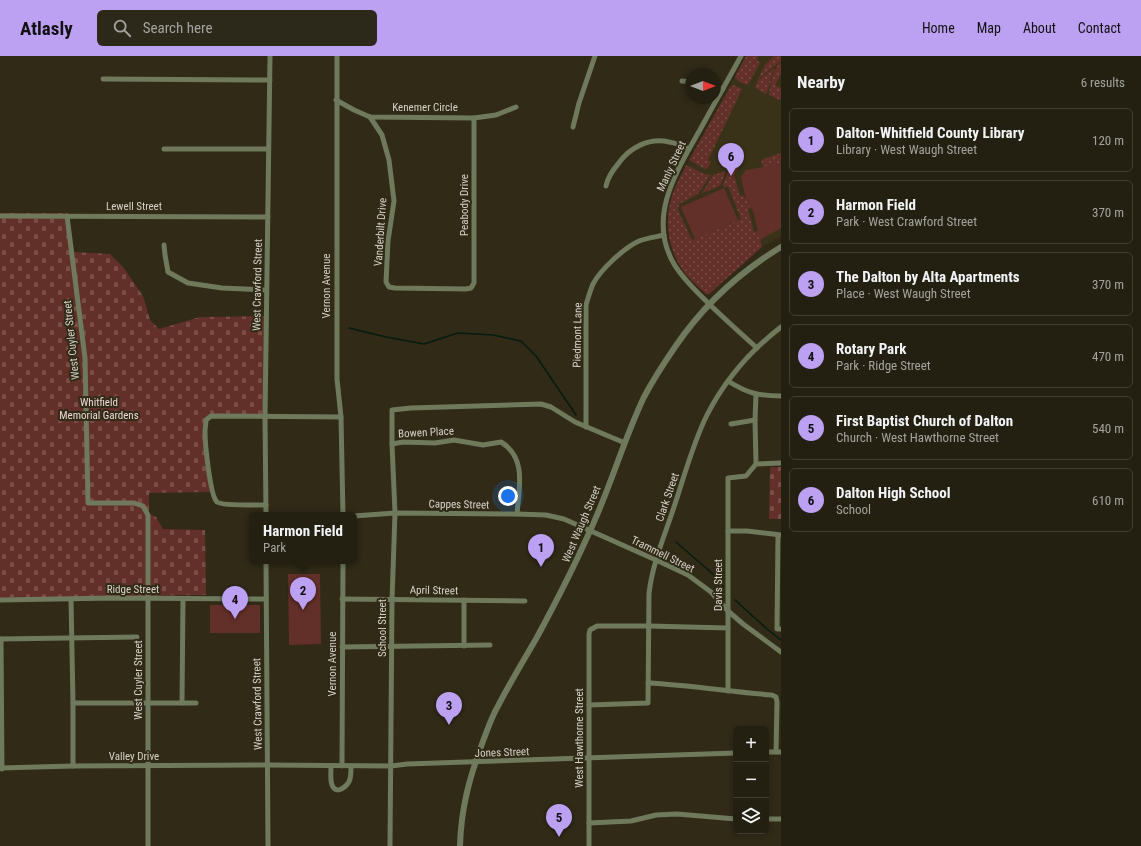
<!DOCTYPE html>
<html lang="en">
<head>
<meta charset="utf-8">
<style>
	body { margin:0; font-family:"Roboto Condensed",sans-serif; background:#2c281a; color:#f1f3f6 }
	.controls { position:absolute; right:12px; bottom:12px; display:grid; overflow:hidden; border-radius:6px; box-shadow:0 2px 6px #0003 }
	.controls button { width:36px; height:36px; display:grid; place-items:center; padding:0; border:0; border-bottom:1px solid #413e31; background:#242011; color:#f1f3f6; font:20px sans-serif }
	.compass { position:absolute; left:685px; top:12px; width:36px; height:36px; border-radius:50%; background:#242011; box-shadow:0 2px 6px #0003; rotate:90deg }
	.you { position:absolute; left:508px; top:440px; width:14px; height:14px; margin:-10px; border:3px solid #fff; border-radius:50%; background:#1a73e8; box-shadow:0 0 0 6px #1a73e833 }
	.badge { display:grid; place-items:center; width:26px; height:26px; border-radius:50%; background:#bca0f2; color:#111; font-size:13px; font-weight:700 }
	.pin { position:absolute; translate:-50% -33px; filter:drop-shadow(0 1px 2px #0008) }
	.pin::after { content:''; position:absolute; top:21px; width:14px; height:12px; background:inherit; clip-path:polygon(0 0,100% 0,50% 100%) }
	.popup { position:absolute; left:249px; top:456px; width:108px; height:52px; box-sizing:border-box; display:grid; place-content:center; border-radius:6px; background:#242011; filter:drop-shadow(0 1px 3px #0005); font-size:13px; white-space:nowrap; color:#a3a39f }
	.popup b { font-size:15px; color:#f1f3f6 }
	.popup::after { content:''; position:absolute; left:50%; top:100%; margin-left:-8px; border:8px solid transparent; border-top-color:#242011 }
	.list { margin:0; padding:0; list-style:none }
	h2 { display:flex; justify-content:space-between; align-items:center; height:52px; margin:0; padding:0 16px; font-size:17px }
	h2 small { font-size:13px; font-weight:400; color:#a3a39f }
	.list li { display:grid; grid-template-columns:26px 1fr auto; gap:12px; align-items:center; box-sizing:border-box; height:64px; margin:0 8px 8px; padding:0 8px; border:1px solid #413e31; border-radius:6px }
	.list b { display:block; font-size:15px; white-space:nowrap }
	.list p { margin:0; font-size:13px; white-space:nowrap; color:#a3a39f }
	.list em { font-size:13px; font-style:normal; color:#a3a39f }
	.icon { flex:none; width:22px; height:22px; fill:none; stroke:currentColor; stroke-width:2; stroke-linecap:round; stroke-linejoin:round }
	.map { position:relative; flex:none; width:781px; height:790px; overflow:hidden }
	header { display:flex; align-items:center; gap:24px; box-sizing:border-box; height:56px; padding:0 20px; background:#bca0f2; color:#111 }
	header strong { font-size:19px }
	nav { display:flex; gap:22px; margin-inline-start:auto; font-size:14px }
	.search { width:280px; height:36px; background:#2c281a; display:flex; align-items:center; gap:10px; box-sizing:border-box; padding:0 14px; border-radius:6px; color:#a3a39f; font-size:15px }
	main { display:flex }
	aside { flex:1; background:#242011 }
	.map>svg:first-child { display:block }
</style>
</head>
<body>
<header>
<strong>Atlasly</strong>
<div class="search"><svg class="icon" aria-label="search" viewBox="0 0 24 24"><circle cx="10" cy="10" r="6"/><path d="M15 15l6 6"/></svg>Search here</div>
<nav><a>Home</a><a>Map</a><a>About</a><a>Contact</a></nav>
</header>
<main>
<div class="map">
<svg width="781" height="790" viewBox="0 0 781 790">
	<defs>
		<pattern id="grass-dots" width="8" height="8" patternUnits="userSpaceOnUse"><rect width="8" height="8" fill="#633029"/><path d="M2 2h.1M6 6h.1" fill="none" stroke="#794d47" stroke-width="1.8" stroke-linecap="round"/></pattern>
		<pattern id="cemetery-stones" width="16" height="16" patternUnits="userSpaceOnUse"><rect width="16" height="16" fill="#633029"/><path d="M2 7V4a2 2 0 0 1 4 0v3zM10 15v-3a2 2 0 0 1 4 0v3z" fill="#794d47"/></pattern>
	</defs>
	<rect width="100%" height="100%" fill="#302a17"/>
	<path fill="#3a3218" d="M746,0H781V180L763,190L709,238H706L685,218L677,205L672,193L669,181L668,169V154L672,139L695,93Z"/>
	<g fill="url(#grass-dots)">
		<path d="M746,0H758L757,4L760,7L749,27L746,29L738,25L735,21Z"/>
		<path d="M774,0H781V5L758,23L765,9Z"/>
		<path d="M781,6V18L775,29L781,32V44H780L769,39V38C771,27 772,13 781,6Z"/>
		<path d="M774,12L768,34L766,38L755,32L758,24Z"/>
		<path d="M733,29L742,33L708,104L711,106L708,112L705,113L689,104L731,30Z"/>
		<path d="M781,97V109L763,111L761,104Z"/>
		<path d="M686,109L704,118L711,119L698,138L679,148L678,154L692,184L741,163L728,130L724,132L723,128L729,114L739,111L734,119L740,140L743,139L744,142L746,141L751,152L748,153L754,176L758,175L762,191L709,238H706C699,231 690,224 684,216C668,194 664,166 672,140C675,129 682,119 686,109Z"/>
		<path d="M726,115L720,130L702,137L713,119Z"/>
	</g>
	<g fill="url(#cemetery-stones)">
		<path d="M0,157H68L74,196L110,198L123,211L143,240L150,264L159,273L200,261L264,260L263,358H214L205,361C199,378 207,417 210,436L149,437V458L156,461L163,473L205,474L206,539L0,542Z"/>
		<path d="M770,411H781V463H769Z"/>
	</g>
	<g fill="#633029">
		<path d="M781,109V172L760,184L754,158L745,139L741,121L746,114L763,111Z"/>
		<path d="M724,132L738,164L695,183L681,151Z"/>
		<path d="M288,518H320L321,588L289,589Z"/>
		<rect x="210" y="549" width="50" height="28"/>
	</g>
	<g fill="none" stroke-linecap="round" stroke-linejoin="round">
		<g stroke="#051c0f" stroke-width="1.5">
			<path d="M349,272L386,281L424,288L458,277L493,279L521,285L536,300L576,359"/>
			<path d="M676,486L714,519L723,530"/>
			<path d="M735,544L767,573L781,584"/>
		</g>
		<g stroke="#6f795c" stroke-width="5">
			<path d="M337,0V323L341,361L343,459"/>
			<path d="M741,0C728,24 714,48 701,72C678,113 646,160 674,208C681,220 691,230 701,240C719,258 738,275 757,292"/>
			<path d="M103,23L270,24"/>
			<path d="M682,25L691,26"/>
			<path d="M715,31L723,33"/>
			<path d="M336,44L354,54L370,61L474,62L496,59L516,51"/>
			<path d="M370,61L382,79L389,104L394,145L388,185L386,226L389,231L395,232L466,233L471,232L474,227V62"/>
			<path d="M573,71L579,47L595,0"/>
			<path d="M164,93H268"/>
			<path d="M606,130C608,121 612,115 618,108C629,92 649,81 669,86C676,87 683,90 689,93"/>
			<path d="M0,160L268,161"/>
			<path d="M67,160L85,302L88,447H134L143,450L148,459V790"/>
			<path d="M164,189L165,199L168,216L188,227L222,232L266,234"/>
			<path d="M728,325C747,337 758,340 781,340"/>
			<path d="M731,368L755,364"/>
			<path d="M586,371V249C588,242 590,235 593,228C601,213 624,192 639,185C647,182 656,181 664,179"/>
			<path d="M392,388L403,386L435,387L454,384L483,389L501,386C527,402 519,432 517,458"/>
			<path d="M756,408L755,364L756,338"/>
			<path d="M266,449C257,449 223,450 217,446C210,440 205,387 205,376C205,372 206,368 206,364L211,360L341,361"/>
			<path d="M266,459L265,361L270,0"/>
			<path d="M354,460L395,457L517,458L546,459L564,463L656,504L688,519L711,536L728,555L743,568L781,596"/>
			<path d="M728,475H747L781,479"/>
			<path d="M778,479L777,573H781"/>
			<path d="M266,505L268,790"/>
			<path d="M71,543L73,647V710"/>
			<path d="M342,543L525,545"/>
			<path d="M0,544L113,542L266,543"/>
			<path d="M464,544V590"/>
			<path d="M0,583L137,581"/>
			<path d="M1,583L2,713"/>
			<path d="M342,591L490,589"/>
			<path d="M648,627C690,629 731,636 772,639L776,641L777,646L776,696"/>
			<path d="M728,635V422L746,420L756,408L781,407"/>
			<path d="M73,647H196"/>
			<path d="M182,647L183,543"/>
			<path d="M589,649L648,647L649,538C652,509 664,481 673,454C684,422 692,389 707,359C725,324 750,295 781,271"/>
			<path d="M766,696H781"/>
			<path d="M331,710C331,716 330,724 332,729C336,740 348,730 350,723C351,719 351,714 351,710"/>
			<path d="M342,710L343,505"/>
			<path d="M0,712L73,710L268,709L391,710L407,708L736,697"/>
			<path d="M766,763H781"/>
			<path d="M589,767L631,765L656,759L677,758L736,763"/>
			<path d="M390,790L392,544L395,457L392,388V354L411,352L541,348L551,351L575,366L625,387"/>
			<path d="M589,790V578L590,574L597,570H649L728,572"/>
		</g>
		<path stroke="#6f795c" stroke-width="6" d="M460,790C461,753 469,723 482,688C487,675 491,662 498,650C510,627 523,605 536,583C555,548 573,513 589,477C610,433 623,385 644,341C653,324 664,307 675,291C702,251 740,216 781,191"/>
	</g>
	<g text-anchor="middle" stroke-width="4" stroke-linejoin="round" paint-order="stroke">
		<g font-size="11" fill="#d6d2c7" stroke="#302a17">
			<text x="425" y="55">Kenemer Circle</text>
			<text transform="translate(671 110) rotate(-65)" y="4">Manly Street</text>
			<text transform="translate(464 149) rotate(-90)" y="4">Peabody Drive</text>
			<text x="134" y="154">Lewell Street</text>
			<text transform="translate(380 176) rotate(-86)" y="4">Vanderbilt Drive</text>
			<text transform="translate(257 229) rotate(-89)" y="4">West Crawford Street</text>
			<text transform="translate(326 230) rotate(-90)" y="4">Vernon Avenue</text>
			<text transform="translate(577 279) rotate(-89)" y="4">Piedmont Lane</text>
			<text transform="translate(71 284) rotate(-96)" y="4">West Cuyler Street</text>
			<text transform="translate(426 376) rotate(-3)" y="4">Bowen Place</text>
			<text transform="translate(667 441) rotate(-71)" y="4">Clark Street</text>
			<text transform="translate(459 448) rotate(1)" y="4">Cappes Street</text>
			<text transform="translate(581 468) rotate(-67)" y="4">West Waugh Street</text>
			<text transform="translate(663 498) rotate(26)" y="4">Trammell Street</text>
			<text transform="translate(718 529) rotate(-90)" y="4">Davis Street</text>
			<text x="133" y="537">Ridge Street</text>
			<text transform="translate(434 534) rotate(1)" y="4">April Street</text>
			<text transform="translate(382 572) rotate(-90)" y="4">School Street</text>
			<text transform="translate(332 608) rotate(-90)" y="4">Vernon Avenue</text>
			<text transform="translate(138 624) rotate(-90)" y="4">West Cuyler Street</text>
			<text transform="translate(257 648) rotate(-91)" y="4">West Crawford Street</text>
			<text transform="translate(579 682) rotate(-90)" y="4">West Hawthorne Street</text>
			<text transform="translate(502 696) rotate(-2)" y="4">Jones Street</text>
			<text x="134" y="704">Valley Drive</text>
		</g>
		<g font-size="11" fill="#f0d9d5" stroke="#302a17">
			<text x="99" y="350">Whitfield<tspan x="99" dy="13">Memorial Gardens</tspan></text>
		</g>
	</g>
</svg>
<div class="controls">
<button>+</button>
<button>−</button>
<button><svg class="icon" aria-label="layers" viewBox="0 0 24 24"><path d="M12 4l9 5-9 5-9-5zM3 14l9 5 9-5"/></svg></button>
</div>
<svg class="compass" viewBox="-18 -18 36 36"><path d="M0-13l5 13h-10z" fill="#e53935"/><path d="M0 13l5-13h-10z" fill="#a3a39f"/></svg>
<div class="you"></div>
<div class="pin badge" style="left:541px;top:511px">1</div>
<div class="pin badge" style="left:303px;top:554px">2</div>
<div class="popup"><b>Harmon Field</b>Park</div>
<div class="pin badge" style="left:449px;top:669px">3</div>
<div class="pin badge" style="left:235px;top:563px">4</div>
<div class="pin badge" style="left:559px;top:781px">5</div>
<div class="pin badge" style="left:731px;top:120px">6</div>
</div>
<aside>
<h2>Nearby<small>6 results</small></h2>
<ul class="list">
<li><span class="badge">1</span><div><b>Dalton-Whitfield County Library</b><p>Library · West Waugh Street</p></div><em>120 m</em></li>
<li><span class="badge">2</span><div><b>Harmon Field</b><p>Park · West Crawford Street</p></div><em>370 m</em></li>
<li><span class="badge">3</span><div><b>The Dalton by Alta Apartments</b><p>Place · West Waugh Street</p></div><em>370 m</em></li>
<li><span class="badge">4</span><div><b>Rotary Park</b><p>Park · Ridge Street</p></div><em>470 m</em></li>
<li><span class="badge">5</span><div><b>First Baptist Church of Dalton</b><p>Church · West Hawthorne Street</p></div><em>540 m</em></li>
<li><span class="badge">6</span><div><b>Dalton High School</b><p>School</p></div><em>610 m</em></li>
</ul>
</aside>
</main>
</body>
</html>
